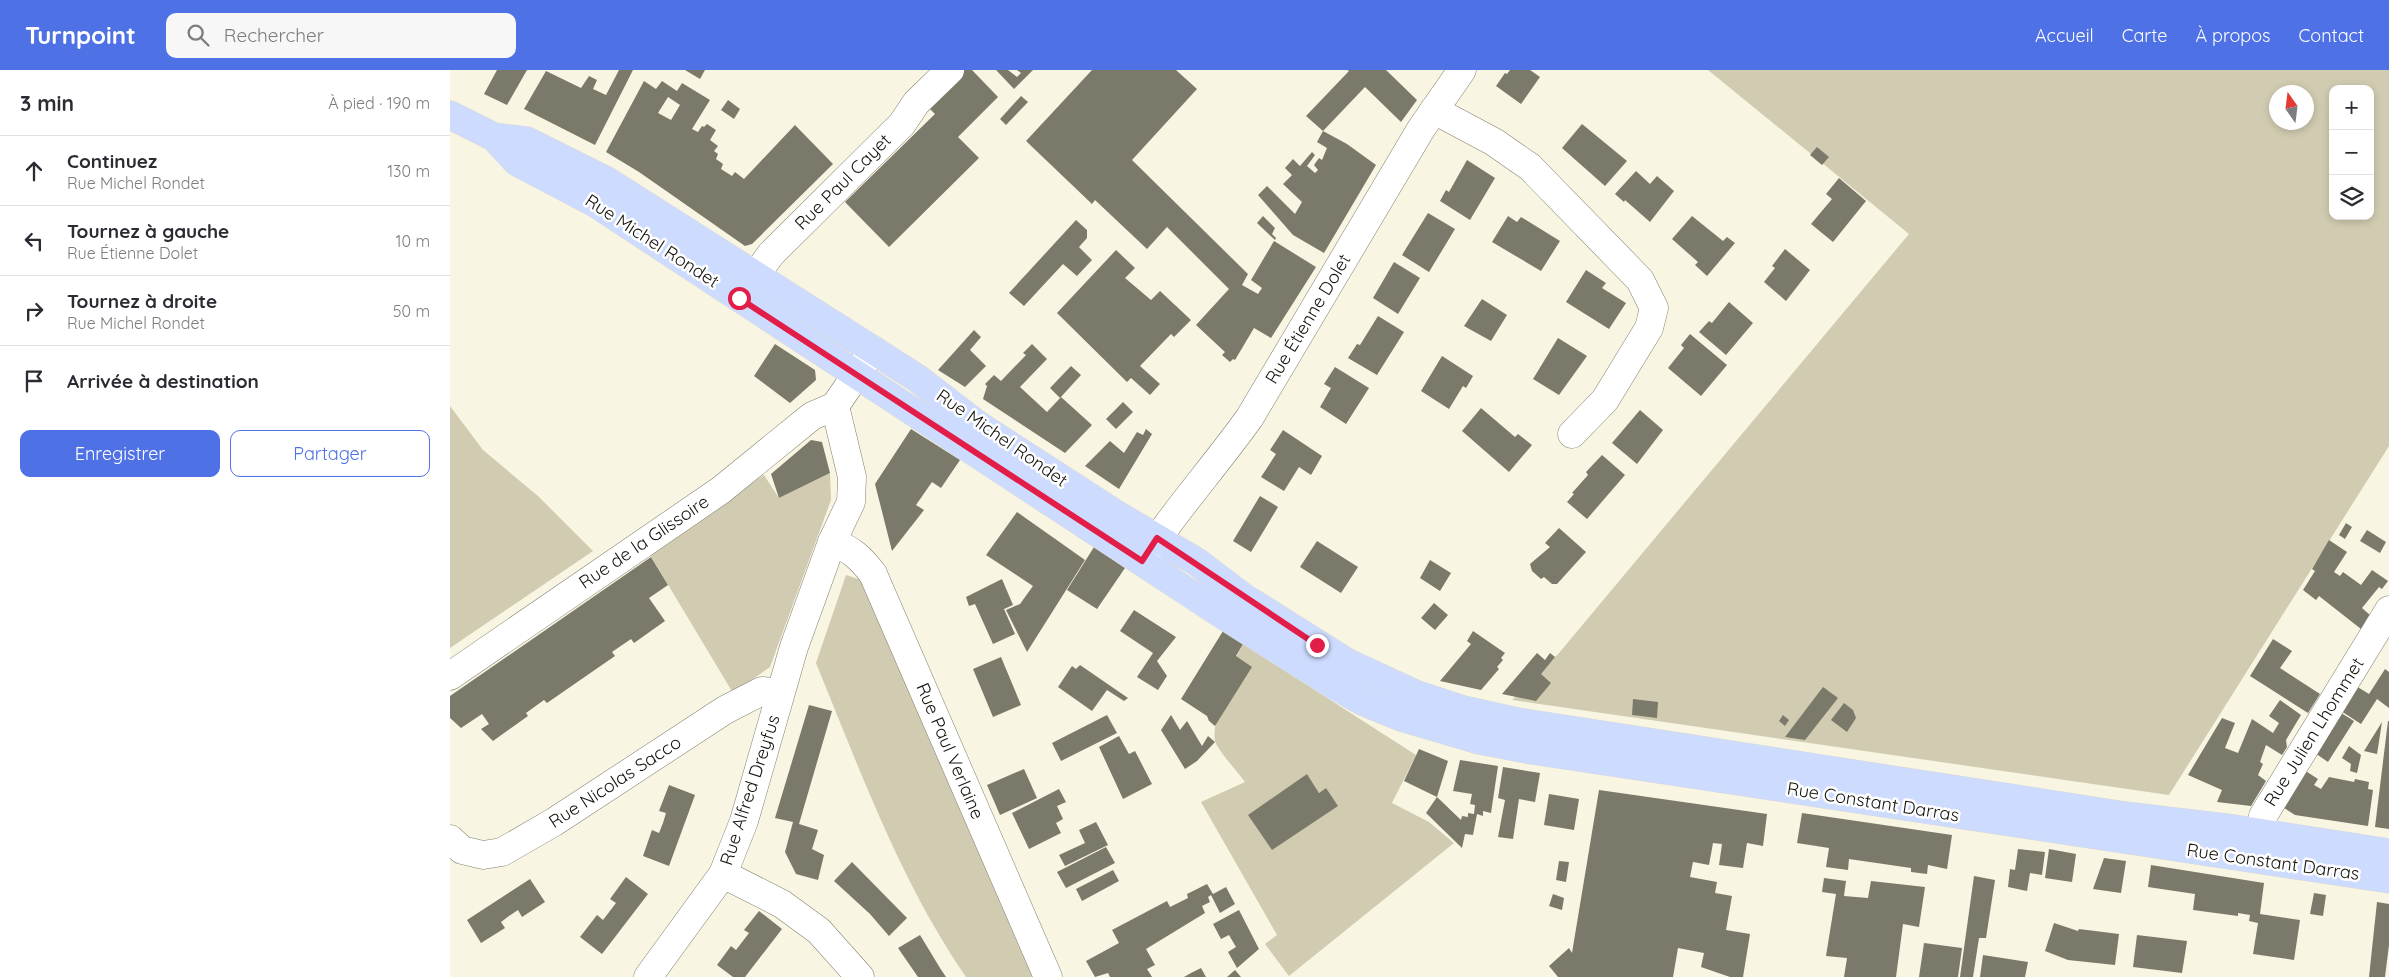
<!DOCTYPE html>
<html lang="fr">
<head>
<meta charset="utf-8">
<style>
	body { margin:0; font-family:Quicksand,sans-serif; background:#f7f7f7; color:#2b2b33 }
	.controls { position:absolute; right:15px; top:15px; display:grid; overflow:hidden; border-radius:10px; box-shadow:0 2px 8px #0003 }
	.controls button { width:45px; height:45px; display:grid; place-items:center; padding:0; border:0; border-bottom:1px solid #e1e1e2; background:#fff; color:#2b2b33; font:25px sans-serif }
	.compass { position:absolute; left:1819px; top:15px; width:45px; height:45px; border-radius:50%; background:#fff; box-shadow:0 2px 8px #0003; rotate:346deg }
	.stop { position:absolute; width:15px; height:15px; margin:-11px; border:4px solid #e11d48; border-radius:50%; background:#fff }
	.stop.end { background:#e11d48; border-color:#fff; box-shadow:0 1px 5px #0008 }
	.list { margin:0; padding:0; list-style:none }
	h2 { display:flex; justify-content:space-between; align-items:center; height:65px; margin:0; padding:0 20px; font-size:21px }
	h2 small { font-size:16px; font-weight:400; color:#7c7c81 }
	.list li { display:grid; grid-template-columns:32px 1fr auto; gap:15px; align-items:center; box-sizing:border-box; height:70px; padding:0 20px; border-top:1px solid #e1e1e2 }
	.list b { display:block; font-size:19px; white-space:nowrap }
	.list p { margin:0; font-size:16px; white-space:nowrap; color:#7c7c81 }
	.list em { font-size:16px; font-style:normal; color:#7c7c81 }
	.actions { display:flex; gap:10px; padding:15px 20px }
	.actions a { flex:1; padding:11px 0; border:1px solid #4f71e6; border-radius:10px; text-align:center; font-size:18px; color:#4f71e6 }
	.actions .main { background:#4f71e6; color:#fff }
	.icon { flex:none; width:28px; height:28px; fill:none; stroke:currentColor; stroke-width:2; stroke-linecap:round; stroke-linejoin:round }
	.map { position:relative; flex:none; width:1939px; height:907px; overflow:hidden }
	header { display:flex; align-items:center; gap:30px; box-sizing:border-box; height:70px; padding:0 25px; background:#4f71e6; color:#fff }
	header strong { font-size:24px }
	nav { display:flex; gap:28px; margin-inline-start:auto; font-size:18px }
	.search { width:350px; height:45px; background:#f7f7f7; display:flex; align-items:center; gap:12px; box-sizing:border-box; padding:0 18px; border-radius:10px; color:#7c7c81; font-size:19px }
	main { display:flex }
	aside { flex:1; background:#fff }
	.map>svg:first-child { display:block }
</style>
</head>
<body>
<header>
<strong>Turnpoint</strong>
<div class="search"><svg class="icon" aria-label="search" viewBox="0 0 24 24"><circle cx="10" cy="10" r="6"/><path d="M15 15l6 6"/></svg>Rechercher</div>
<nav><a>Accueil</a><a>Carte</a><a>À propos</a><a>Contact</a></nav>
</header>
<main>
<aside>
<h2>3 min<small>À pied · 190 m</small></h2>
<ul class="list">
<li><svg class="icon" aria-label="ahead" viewBox="0 0 24 24"><path d="M12 20V5M6 11l6-6 6 6"/></svg><div><b>Continuez</b><p>Rue Michel Rondet</p></div><em>130 m</em></li>
<li><svg class="icon" aria-label="left" viewBox="0 0 24 24"><path d="M17 20v-9H6M10 6l-5 5 5 5"/></svg><div><b>Tournez à gauche</b><p>Rue Étienne Dolet</p></div><em>10 m</em></li>
<li><svg class="icon" aria-label="right" viewBox="0 0 24 24"><path d="M7 20v-9h11M14 6l5 5-5 5"/></svg><div><b>Tournez à droite</b><p>Rue Michel Rondet</p></div><em>50 m</em></li>
<li><svg class="icon" aria-label="arrive" viewBox="0 0 24 24"><path d="M6 21V4h12l-3 4 3 4H6"/></svg><div><b>Arrivée à destination</b></div></li>
</ul>
<div class="actions"><a class="main">Enregistrer</a><a>Partager</a></div>
</aside>
<div class="map">
<svg width="1939" height="907" viewBox="0 0 1939 907">
	<rect width="100%" height="100%" fill="#f8f5e3"/>
	<g fill="#d1ccb1" fill-rule="evenodd">
		<path d="M1258,0H1939V376L1719,725L1062,630L1109,583L1459,164ZM1883,19H1920V146H1883ZM1826,22H1856V52H1826Z"/>
		<path d="M0,336L33,380L88,426L143,481L0,578Z"/>
		<path d="M380,403L381,430L320,597L283,623L199,483L314,405L329,428Z"/>
		<path d="M396,505L421,513L587,907H516C450,811 410,700 366,593Z"/>
		<path d="M793,574L966,685L942,733L979,752L1004,773L839,906L815,874L827,865L751,732L795,712C788,702 768,681 765,671C761,653 783,590 793,574ZM857,704L869,723L876,718L822,779Z"/>
	</g>
	<g fill="#7b7969" fill-rule="evenodd">
		<path d="M47,0H77L57,35L34,24Z"/>
		<path d="M169,0H183L145,75L74,39L96,1L131,18L139,6L147,10L143,19L156,25Z"/>
		<path d="M235,0H255L250,9Z"/>
		<path d="M512,0H522L548,27L508,67L529,88L439,177L395,132L485,44L476,35Z"/>
		<path d="M546,0H558L567,7L571,3L567,0H583L564,19Z"/>
		<path d="M642,0H726L747,19L682,90L798,204L792,215L808,224L812,218L801,210L824,171L866,197L821,268L804,258L785,290L783,289L780,292L772,285L775,282L746,255L779,219L717,157L697,179L645,130L642,134L576,71Z"/>
		<path d="M897,0H936L967,30L951,52L915,17L873,61L856,46L899,1Z"/>
		<path d="M1060,0H1080L1090,7L1071,34L1046,16L1055,3L1057,4Z"/>
		<path d="M194,11L206,19L212,11L227,21L232,13L260,30L242,59L248,62L252,56L254,57L257,54L266,60L260,70L268,76L264,81L268,84L266,89L273,94L271,99L282,106L285,102L294,109L345,55L383,94L302,174L295,176L189,102L156,82ZM218,27L230,35L221,50L208,43Z"/>
		<path d="M571,26L578,32L556,55L550,49Z"/>
		<path d="M278,30L290,39L284,49L271,40Z"/>
		<path d="M1132,54L1177,91L1155,116L1112,78Z"/>
		<path d="M873,61L897,74L926,95L874,183L843,165L808,125L817,116L845,144L852,132L833,114L842,105L835,98L843,89L850,96L862,82L865,85L857,96L865,103L868,100L864,95L869,88L872,90L877,78L867,72Z"/>
		<path d="M1367,77L1379,87L1372,95L1360,85Z"/>
		<path d="M1017,90L1045,108L1020,150L990,131L996,120L999,122Z"/>
		<path d="M1186,101L1200,114L1207,106L1224,121L1200,152L1175,130L1174,132L1165,124Z"/>
		<path d="M1389,108L1416,131L1383,172L1361,154L1382,129L1376,124Z"/>
		<path d="M978,143L1005,159L979,202L952,185Z"/>
		<path d="M813,146L825,158L822,164L826,168L825,170L807,153Z"/>
		<path d="M1058,146L1067,152L1071,147L1110,171L1091,201L1042,172Z"/>
		<path d="M1242,146L1273,171L1277,167L1285,173L1257,206L1245,195L1248,192L1222,169Z"/>
		<path d="M626,150L637,160V168L629,177L642,190L627,206L613,194L574,236L559,223Z"/>
		<path d="M1335,179L1360,200L1336,231L1314,212L1325,198L1322,196Z"/>
		<path d="M666,180L685,198L675,208L701,230L710,221L741,250L724,267L721,264L690,296L710,314L700,325L681,308L677,312L607,243Z"/>
		<path d="M944,192L970,208L948,244L923,228Z"/>
		<path d="M1136,200L1156,213L1152,218L1176,233L1159,259L1116,232Z"/>
		<path d="M1032,229L1057,245L1041,271L1014,256Z"/>
		<path d="M1279,232L1303,253L1276,285L1249,262L1259,251L1262,253Z"/>
		<path d="M928,246L954,262L927,305L898,288L907,274L910,275Z"/>
		<path d="M524,260L531,267L520,280L536,296L515,317L488,300Z"/>
		<path d="M1240,264L1277,295L1251,326L1218,298L1234,278L1231,275Z"/>
		<path d="M1108,268L1137,286L1109,325L1083,309Z"/>
		<path d="M325,274L365,300L366,310L340,333L304,306Z"/>
		<path d="M582,274L597,289L570,317L597,342L611,327L642,355L615,383L533,329L537,316L535,314L544,305L551,311L576,285L573,283Z"/>
		<path d="M992,286L1023,306L1016,318L1013,316L999,339L971,321Z"/>
		<path d="M621,296L631,305L610,328L600,318Z"/>
		<path d="M885,297L919,318L896,354L870,337L881,318L874,314Z"/>
		<path d="M673,332L683,342L666,359L656,349Z"/>
		<path d="M1031,338L1065,367L1068,364L1082,375L1059,402L1012,361Z"/>
		<path d="M1190,340L1213,360L1187,394L1162,373Z"/>
		<path d="M461,359L510,390L491,418L482,412L466,435L474,440L442,481L425,414Z"/>
		<path d="M696,359L702,364L669,419L635,396L660,371L674,383L687,362L693,365Z"/>
		<path d="M833,360L872,386L861,405L849,397L834,421L811,407L826,384L820,380Z"/>
		<path d="M361,370L372,372L380,403L329,428L321,404Z"/>
		<path d="M1152,385L1175,405L1137,449L1117,432L1124,424L1122,423L1138,405L1136,402Z"/>
		<path d="M810,426L828,437L801,482L783,471Z"/>
		<path d="M567,442L635,490L577,582L556,540L570,534L583,516L536,485Z"/>
		<path d="M1896,453L1902,457L1895,469L1889,465Z"/>
		<path d="M1109,458L1136,482L1107,514H1102L1094,507L1091,509L1082,501L1080,494L1100,477L1095,473Z"/>
		<path d="M1917,460L1936,472L1930,483L1910,471Z"/>
		<path d="M1879,470L1897,482L1884,502L1890,506L1893,502L1911,515L1922,500L1938,511L1932,519L1929,517L1912,538L1920,545L1911,559L1869,526L1866,530L1853,520L1865,501L1862,499Z"/>
		<path d="M867,471L908,497L891,523L850,497Z"/>
		<path d="M644,477L675,498L647,539L617,520Z"/>
		<path d="M201,487L218,515L199,528L215,551L184,573L181,569L162,582L165,586L97,633L94,630L76,643L78,646L43,671L31,659L39,654L32,644L11,658L0,648V626Z"/>
		<path d="M980,490L1001,503L990,521L970,508Z"/>
		<path d="M552,509L563,535L554,539L565,564L543,574L525,534L519,536L516,527Z"/>
		<path d="M984,533L998,545L985,560L971,548Z"/>
		<path d="M684,540L726,567L707,591L717,606L708,620L687,607L703,583L670,561Z"/>
		<path d="M773,561L793,574L786,586L802,597L765,656L759,651L757,646L731,629Z"/>
		<path d="M1023,561L1055,583L1051,588L1053,590L1047,597L1049,599L1031,620L990,611L1021,574L1017,571Z"/>
		<path d="M1823,569L1842,581L1830,598L1870,624L1858,643L1800,606Z"/>
		<path d="M1087,583L1095,590L1100,583L1105,587L1091,604L1101,613L1086,631L1052,624Z"/>
		<path d="M551,587L571,635L543,647L523,599Z"/>
		<path d="M630,595L678,628L674,631L657,620L642,641L608,617L622,596L626,599Z"/>
		<path d="M1935,599L1939,602V638L1927,629L1911,654L1891,641L1906,616L1919,624Z"/>
		<path d="M1373,617L1388,628L1355,670L1335,667Z"/>
		<path d="M1183,629L1208,632L1207,648L1182,645Z"/>
		<path d="M1830,630L1851,645L1836,670L1837,677L1832,685L1816,675L1810,692L1813,694L1808,705L1816,711L1801,736L1767,732L1772,720L1738,705L1772,648L1785,653L1775,678L1788,683L1802,649L1823,663L1829,653L1819,646Z"/>
		<path d="M1394,633L1403,640L1406,648L1397,662L1381,650Z"/>
		<path d="M359,635L382,641L349,754L368,760L362,779L374,785L368,810L346,804L335,782L343,752L325,748Z"/>
		<path d="M1888,641L1904,651L1878,692L1862,681Z"/>
		<path d="M657,645L667,663L611,691L602,673Z"/>
		<path d="M721,645L730,660L737,651L752,676L758,666L765,672L747,691L735,699L711,660Z"/>
		<path d="M1333,645L1339,650L1335,656L1329,651Z"/>
		<path d="M1938,651H1939V759L1925,757Z"/>
		<path d="M1932,652L1927,684L1914,681Z"/>
		<path d="M669,666L679,684L685,681L702,714L673,729L649,677Z"/>
		<path d="M1899,676L1911,685L1907,703L1900,701L1901,694L1892,688Z"/>
		<path d="M969,679L998,691L987,727L954,711Z"/>
		<path d="M1010,690L1048,696L1041,743L1033,741V746L1027,744L1023,765L1015,764L1012,778L976,743L987,727L1011,750L1012,746L1018,747V743L1024,744L1025,735L1020,734L1022,724L1003,721Z"/>
		<path d="M1053,697L1090,703L1085,732L1069,729L1063,769L1048,767L1055,730L1048,728Z"/>
		<path d="M1851,698L1868,709L1864,715L1871,719L1879,707L1904,712L1905,709L1919,712L1918,719L1923,720L1918,756L1845,745L1828,734Z"/>
		<path d="M574,699L587,728L550,745L537,715Z"/>
		<path d="M857,704L869,723L876,718L888,736L822,780L798,745Z"/>
		<path d="M219,715L245,725L219,796L193,786L202,760L209,763L213,753L216,743L209,741Z"/>
		<path d="M609,719L616,732L607,736L613,749L606,753L611,763L579,779L562,743Z"/>
		<path d="M1149,720L1317,744L1313,776L1297,773L1293,798L1269,795L1272,774L1263,773L1259,795L1243,792L1240,807L1267,812L1265,823L1282,826L1276,860L1300,864L1293,907H1280L1251,897L1254,883L1228,878L1223,907H1108L1099,896L1119,878L1122,883Z"/>
		<path d="M1099,724L1129,729L1124,760L1094,755Z"/>
		<path d="M1352,743L1502,765L1497,799L1478,795L1477,804L1461,802V798L1399,789L1398,800L1376,797L1379,778L1347,773Z"/>
		<path d="M646,752L658,775L615,796L609,785L635,773L629,760Z"/>
		<path d="M656,777L665,793L616,818L607,802Z"/>
		<path d="M1568,779L1595,782L1592,805L1580,803L1577,821L1558,817L1560,799L1565,800Z"/>
		<path d="M1599,779L1626,784L1622,812L1595,808Z"/>
		<path d="M1654,788L1676,791L1671,823L1643,819Z"/>
		<path d="M1109,791L1119,792L1116,812L1106,810Z"/>
		<path d="M402,792L457,848L439,866L420,844L384,811Z"/>
		<path d="M1701,795L1814,813L1810,844L1850,850L1844,890L1803,884L1808,853L1799,851L1800,845L1788,843V846L1743,840L1745,824L1698,817Z"/>
		<path d="M663,800L669,811L632,831L626,819Z"/>
		<path d="M1524,806L1545,810L1536,868H1529L1523,907H1510Z"/>
		<path d="M176,807L198,824L152,884L130,867L147,845L153,850L166,833L160,829Z"/>
		<path d="M1374,808L1396,811L1394,826L1418,828L1421,811L1475,817L1469,857L1453,854L1446,907H1394L1397,888L1376,886L1386,824L1372,822Z"/>
		<path d="M80,809L95,832L72,847L68,840L59,846L51,852L55,858L31,873L17,850Z"/>
		<path d="M757,814L763,824L776,817L785,834L770,843L761,825L758,827L760,832L752,836L755,843L696,879L705,895L697,899L702,907H660L658,903L645,907L636,891L669,873L662,860L717,831L720,837L738,828L737,824Z"/>
		<path d="M1864,823L1876,825L1873,846L1860,844Z"/>
		<path d="M1103,824L1114,828L1112,840L1099,836Z"/>
		<path d="M1927,832L1939,834V875L1935,907H1919Z"/>
		<path d="M789,840L809,879L787,898L778,882L786,877L779,865L771,869L763,854Z"/>
		<path d="M309,841L332,859L295,907H283L267,895L281,876L286,880L299,863L294,860Z"/>
		<path d="M1604,853L1628,861L1629,859L1669,864L1665,895L1618,890L1595,881Z"/>
		<path d="M470,865L490,898L496,907H468L448,878Z"/>
		<path d="M1687,865L1737,871L1732,903L1683,897Z"/>
		<path d="M1474,873L1512,878L1508,907H1469Z"/>
		<path d="M1533,885L1578,892L1575,907H1530Z"/>
		<path d="M751,898L756,907H734L741,903Z"/>
		<path d="M785,900L791,907H777Z"/>
	</g>
	<g fill="none" stroke-linecap="round" stroke-linejoin="round">
		<g stroke="#838070" stroke-width="29">
			<g id="minor">
				<path d="M984,40L1044,72L1080,97L1190,210L1204,238L1199,258L1155,330L1122,364"/>
				<path d="M291,225L321,184L452,54L466,33L500,0"/>
				<path d="M385,336L423,280"/>
				<path d="M382,472C401,479 411,488 423,504L598,907"/>
				<path d="M694,488C726,439 766,395 800,347L971,59L1012,0"/>
				<path d="M0,606L271,420L362,346L385,336"/>
				<path d="M0,769L12,780L33,785L52,782L104,752L275,640L312,621L330,623"/>
				<path d="M1809,786L1813,746L1939,540"/>
				<path d="M273,804L332,834L369,861L410,907"/>
				<path d="M198,907L273,804L294,751L344,577L382,472L401,432L402,407L385,336"/>
			</g>
		</g>
		<g stroke="#d9d9d8" stroke-width="29">
			<g id="major">
				<path d="M0,45L44,67L77,71L157,111L467,308L528,355L664,443L747,492L793,527L898,593L965,624L1014,640L1068,652L1676,746L1785,759L1939,783"/>
				<path d="M44,67L67,92L145,133L773,545L884,615L912,631L951,647L1029,670L1081,680L1939,809"/>
			</g>
		</g>
		<use href="#minor" stroke="#fff" stroke-width="28"/>
		<use href="#major" stroke="#cddbfe" stroke-width="28"/>
	</g>
	<g fill="none" stroke-linecap="round" stroke-linejoin="round">
		<path stroke="#e11d48" stroke-width="6" d="M289,228L692,491L707,468L867,575"/>
	</g>
	<g text-anchor="middle" stroke-width="5" stroke-linejoin="round" paint-order="stroke">
		<g font-size="18" fill="#13120c" stroke="#fff">
			<text transform="translate(393 112) rotate(-45)" y="6">Rue Paul Cayet</text>
			<text transform="translate(202 171) rotate(33)" y="6">Rue Michel Rondet</text>
			<text transform="translate(858 249) rotate(-59)" y="6">Rue Étienne Dolet</text>
			<text transform="translate(552 368) rotate(35)" y="6">Rue Michel Rondet</text>
			<text transform="translate(194 472) rotate(-34)" y="6">Rue de la Glissoire</text>
			<text transform="translate(1864 662) rotate(-58)" y="6">Rue Julien Lhommet</text>
			<text transform="translate(500 681) rotate(67)" y="6">Rue Paul Verlaine</text>
			<text transform="translate(165 712) rotate(-33)" y="6">Rue Nicolas Sacco</text>
			<text transform="translate(300 720) rotate(-72)" y="6">Rue Alfred Dreyfus</text>
			<text transform="translate(1423 732) rotate(9)" y="6">Rue Constant Darras</text>
			<text transform="translate(1823 792) rotate(8)" y="6">Rue Constant Darras</text>
		</g>
	</g>
</svg>
<div class="controls">
<button>+</button>
<button>−</button>
<button><svg class="icon" aria-label="layers" viewBox="0 0 24 24"><path d="M12 4l9 5-9 5-9-5zM3 14l9 5 9-5"/></svg></button>
</div>
<svg class="compass" viewBox="-18 -18 36 36"><path d="M0-13l5 13h-10z" fill="#e53935"/><path d="M0 13l5-13h-10z" fill="#7c7c81"/></svg>
<div class="stop" style="left:289px;top:228px"></div>
<div class="stop end" style="left:867px;top:575px"></div>
</div>
</main>
</body>
</html>
